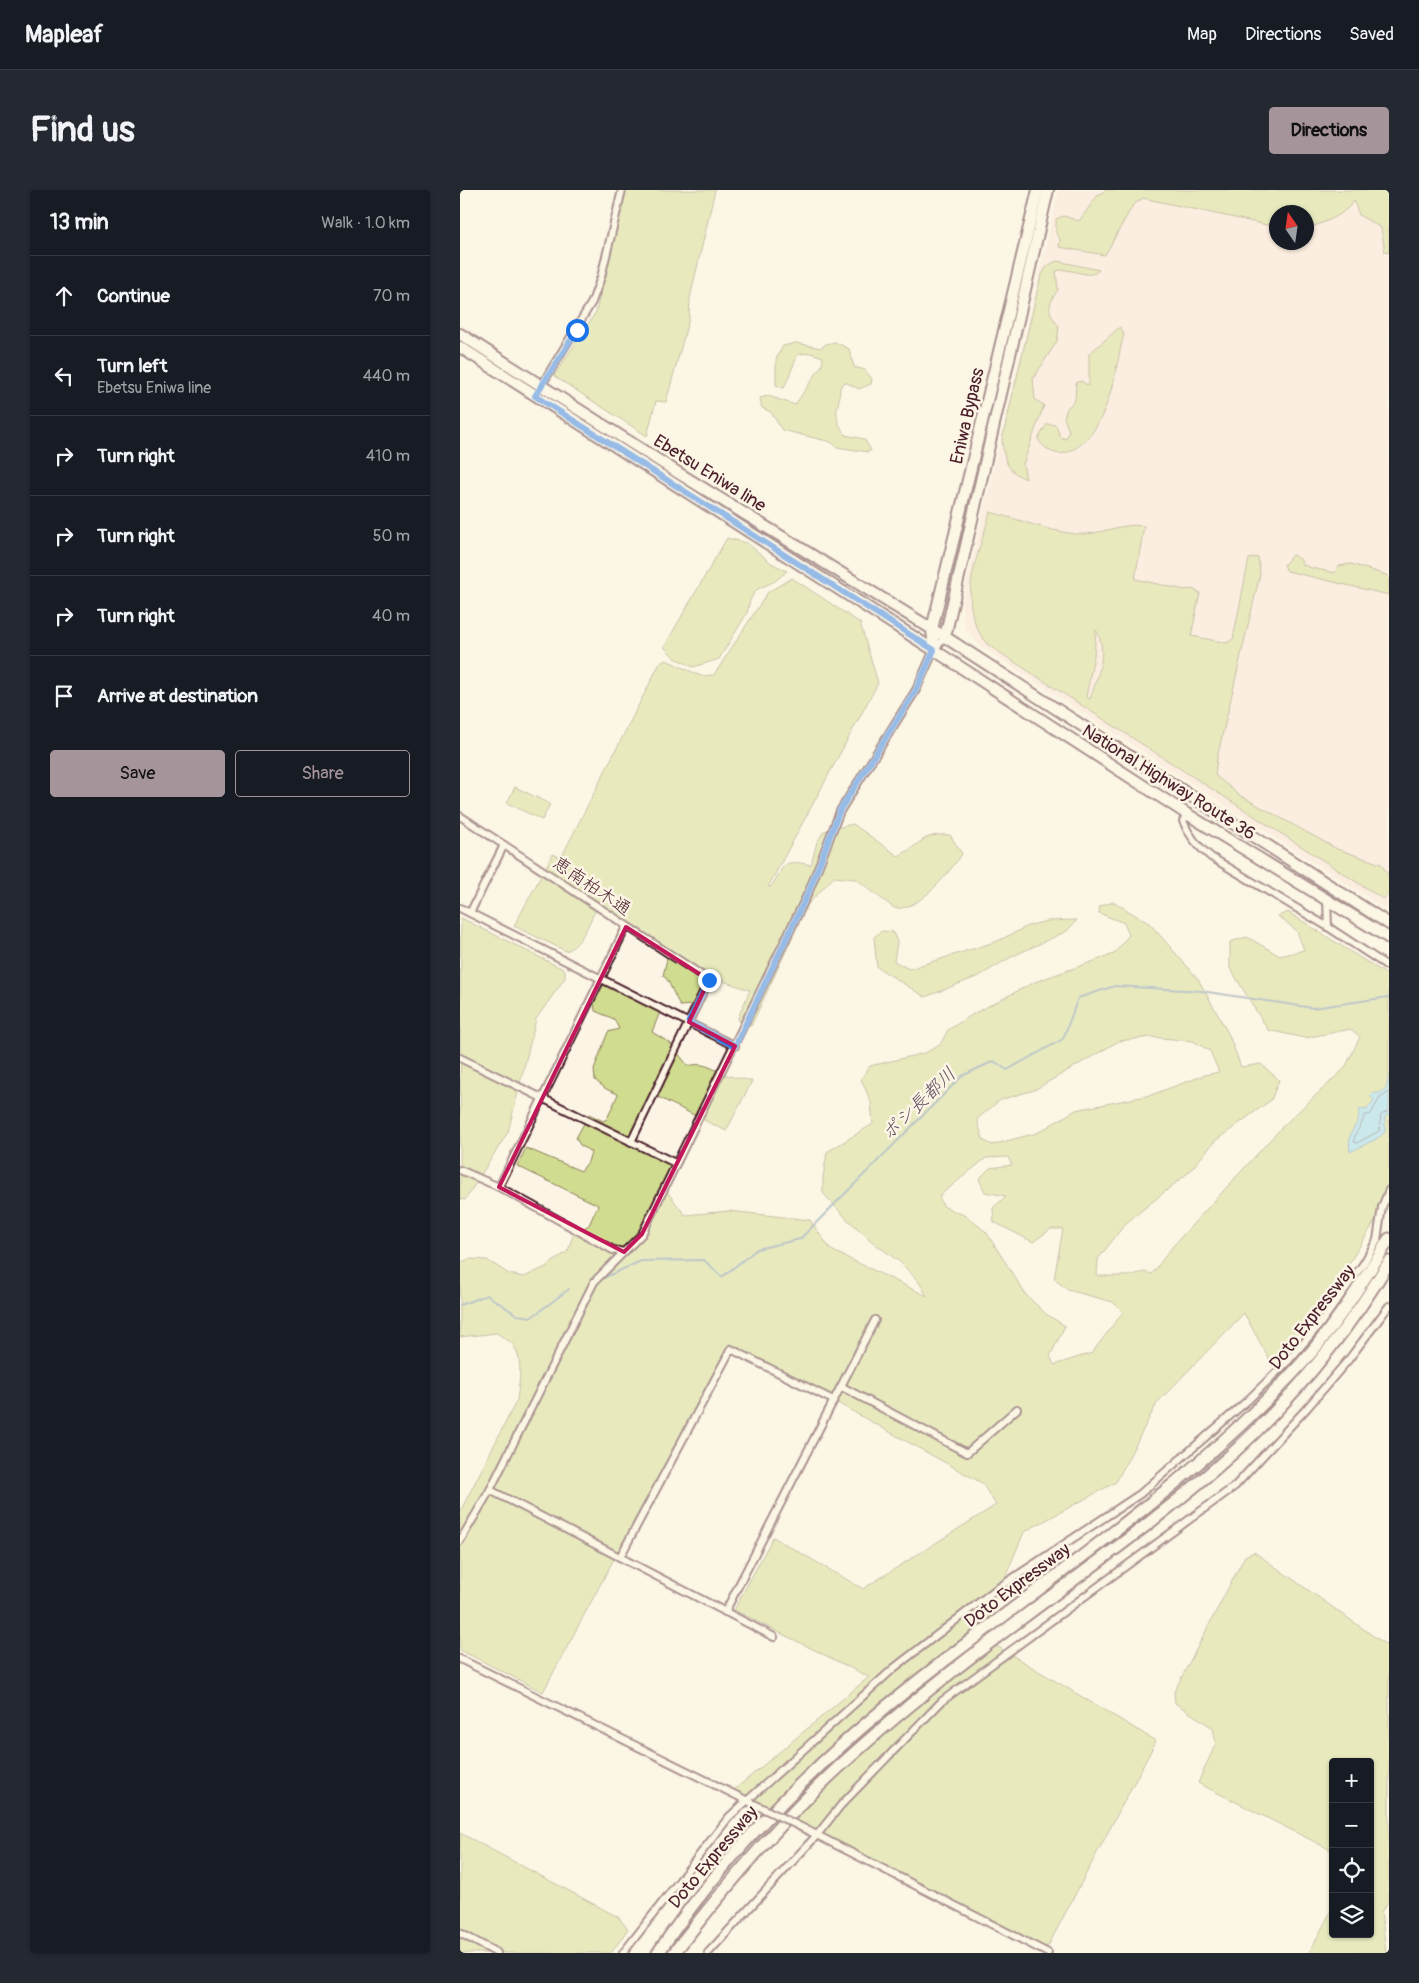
<!DOCTYPE html>
<html lang="en">
<head>
<meta charset="utf-8">
<style>
	body { margin:0; font-family:Pangolin,"Klee One",sans-serif; background:#242831; color:#f1f3f6 }
	.controls { position:absolute; right:15px; bottom:15px; display:grid; overflow:hidden; border-radius:5px; box-shadow:0 1px 4px #0004 }
	.controls button { width:45px; height:45px; display:grid; place-items:center; padding:0; border:0; border-bottom:1px solid #363941; background:#171b24; color:#f1f3f6; font:25px sans-serif }
	.compass { position:absolute; left:809px; top:15px; width:45px; height:45px; border-radius:50%; background:#171b24; box-shadow:0 1px 4px #0004; rotate:347deg }
	.stop { position:absolute; width:15px; height:15px; margin:-11px; border:4px solid #1a73e8; border-radius:50%; background:#fff }
	.stop.end { background:#1a73e8; border-color:#fff; box-shadow:0 1px 5px #0008 }
	.list { margin:0; padding:0; list-style:none }
	h2 { display:flex; justify-content:space-between; align-items:center; height:65px; margin:0; padding:0 20px; font-size:21px }
	h2 small { font-size:16px; font-weight:400; color:#9ea1a6 }
	.list li { display:grid; grid-template-columns:32px 1fr auto; gap:15px; align-items:center; box-sizing:border-box; height:80px; padding:0 20px; border-top:1px solid #363941 }
	.list b { display:block; font-size:19px; white-space:nowrap }
	.list p { margin:0; font-size:16px; white-space:nowrap; color:#9ea1a6 }
	.list em { font-size:16px; font-style:normal; color:#9ea1a6 }
	.actions { display:flex; gap:10px; padding:15px 20px }
	.actions a { flex:1; padding:11px 0; border:1px solid #a6949b; border-radius:5px; text-align:center; font-size:18px; color:#a6949b }
	.actions .main { background:#a6949b; color:#111 }
	.icon { flex:none; width:28px; height:28px; fill:none; stroke:currentColor; stroke-width:2; stroke-linecap:round; stroke-linejoin:round }
	.map { position:relative; flex:none; width:929px; height:1763px; overflow:hidden; border-radius:5px }
	header { display:flex; align-items:center; gap:30px; box-sizing:border-box; height:70px; padding:0 25px; background:#171b24; border-bottom:1px solid #363941 }
	header strong { font-size:24px }
	nav { display:flex; gap:28px; margin-inline-start:auto; font-size:18px }
	.intro { display:flex; align-items:center; justify-content:space-between; box-sizing:border-box; height:120px; padding:0 30px }
	h1 { margin:0; font-size:35px }
	.button { padding:12px 22px; border-radius:5px; background:#a6949b; color:#111; font-size:18px; font-weight:700 }
	main { display:flex; gap:30px; padding:0 30px }
	aside { flex:1; background:#171b24; border-radius:5px; box-shadow:0 1px 4px #0004 }
	.map>svg:first-child { display:block }
</style>
</head>
<body>
<header>
<strong>Mapleaf</strong>
<nav><a>Map</a><a>Directions</a><a>Saved</a></nav>
</header>
<div class="intro"><h1>Find us</h1><a class="button">Directions</a></div>
<main>
<aside>
<h2>13 min<small>Walk · 1.0 km</small></h2>
<ul class="list">
<li><svg class="icon" aria-label="ahead" viewBox="0 0 24 24"><path d="M12 20V5M6 11l6-6 6 6"/></svg><div><b>Continue</b></div><em>70 m</em></li>
<li><svg class="icon" aria-label="left" viewBox="0 0 24 24"><path d="M17 20v-9H6M10 6l-5 5 5 5"/></svg><div><b>Turn left</b><p>Ebetsu Eniwa line</p></div><em>440 m</em></li>
<li><svg class="icon" aria-label="right" viewBox="0 0 24 24"><path d="M7 20v-9h11M14 6l5 5-5 5"/></svg><div><b>Turn right</b></div><em>410 m</em></li>
<li><svg class="icon" aria-label="right" viewBox="0 0 24 24"><path d="M7 20v-9h11M14 6l5 5-5 5"/></svg><div><b>Turn right</b></div><em>50 m</em></li>
<li><svg class="icon" aria-label="right" viewBox="0 0 24 24"><path d="M7 20v-9h11M14 6l5 5-5 5"/></svg><div><b>Turn right</b></div><em>40 m</em></li>
<li><svg class="icon" aria-label="arrive" viewBox="0 0 24 24"><path d="M6 21V4h12l-3 4 3 4H6"/></svg><div><b>Arrive at destination</b></div></li>
</ul>
<div class="actions"><a class="main">Save</a><a>Share</a></div>
</aside>
<div class="map">
<svg width="929" height="1763" viewBox="0 0 929 1763">
	<rect width="100%" height="100%" fill="#fcf5e5"/>
	<filter id="ink" filterUnits="userSpaceOnUse"><feTurbulence type="fractalNoise" baseFrequency=".02" numOctaves="2"/><feDisplacementMap in="SourceGraphic" scale="10" xChannelSelector="R" yChannelSelector="G"/><feConvolveMatrix kernelMatrix="1 2 1 2 8 2 1 2 1" color-interpolation-filters="sRGB"/></filter>
	<g filter="url(#ink)">
		<path fill="#fae3d7" fill-rule="evenodd" d="M599,0H929V721L519,455L505,437L502,414ZM816,22H846V52H816Z"/>
		<g fill="#d0dc8f" stroke="#8d7e5d" fill-rule="evenodd">
			<path d="M166,0H255L230,108L229,128L206,212L196,211L187,246L94,186L136,122Z"/>
			<path d="M646,0H929V63L925,62L921,38L899,25L894,11C879,29 868,30 847,39L846,22H816V37L683,8L673,15L645,65L599,57L600,49L596,43V29L604,26L619,31L638,5Z"/>
			<path d="M597,71L639,80C628,91 612,76 596,81L598,100C587,115 587,122 599,136L597,151L573,189L575,210L584,215L563,274L566,289C545,280 545,271 542,250L581,86L587,76Z"/>
			<path d="M660,137L664,144C654,182 649,245 608,262C596,267 584,259 578,249L587,234L596,235L600,247L606,249L609,241L604,228L607,218L615,210L616,193L621,191L629,196V164Z"/>
			<path d="M375,152L389,159L394,177L405,180L412,189L411,194L399,199L385,192L380,197C380,220 370,221 385,245L404,249L411,260L408,262L377,257L371,252L322,240L311,222L302,218L300,208L308,206L335,215L362,175L363,167L351,163L338,164L324,198L316,195V169L323,156L336,153L361,158L366,154Z"/>
			<path d="M530,322C558,329 587,341 616,344C640,346 661,332 684,336L675,389L725,400L732,399L740,403L731,446L767,453L773,449L789,369L798,367L800,384L757,568L755,585L779,605L877,659L921,674L929,686V704L923,709L528,455C493,413 519,367 530,322ZM636,440C649,461 637,488 630,509L626,507L634,466Z"/>
			<path d="M267,348L287,353L311,373L327,381L315,391L296,400L290,410L287,423L259,469L233,477L215,468L204,457Z"/>
			<path d="M832,365L840,369L843,375C853,379 863,380 875,383L879,376L891,374L926,385L929,388V405L827,381L824,375Z"/>
			<path d="M332,388L400,433L418,493L308,697H311C326,673 322,669 351,675L357,652L364,641L393,634L438,666C462,655 460,643 490,645L502,664C489,682 459,722 434,718L396,689L374,687L348,714L291,836L280,833L278,828L290,800L251,787L231,815L220,816L207,789L203,786L209,760L138,715C130,730 122,755 106,761L54,736L93,664L101,668L200,473L206,470L241,486L254,485L308,402Z"/>
			<path d="M55,597L90,614L82,630L47,613Z"/>
			<path d="M654,712L690,734L738,789L769,845L781,877L801,874L819,890L811,910L755,951L729,982L665,1034L638,1069L637,1086H667L685,1082L692,1084L713,1056L822,937L885,878L900,847L891,839L845,848L808,840L770,778V752L787,747L820,766L844,760L837,741L818,726L828,722L929,786V1008L873,1100L820,1164L809,1169L784,1123L697,1213L656,1292L564,1342L536,1409L523,1448L696,1551L588,1756L582,1757L341,1637L274,1600L409,1487L274,1420L313,1347L403,1399L536,1315L522,1293L269,1153L83,1502L0,1460V1322L57,1210C59,1195 64,1168 53,1155C50,1151 42,1147 37,1143L0,1147V1073L9,1069L27,1070L49,1084L64,1087L86,1077L108,1061L113,1045L129,1035L138,1015L57,976L66,958L121,981L128,972L131,962L120,955L116,948L129,924L143,931L147,929L158,904L146,899L135,890L134,879L148,842L159,839L154,829L135,821L134,813L144,794L200,822L192,842L210,853L228,876C245,871 253,880 269,886C276,888 285,889 292,891L266,941L190,903L167,953L210,974L213,985L208,1003L225,1025L269,1021L350,1030L371,1060L467,1106L459,1092L440,1072L415,1054L387,1029L363,1003V988L367,962L413,934L411,912L401,889L410,876L465,863L480,855L488,840L515,823L575,792L654,764L669,745L664,733L639,723L640,716ZM691,847L733,851L750,861L759,882L745,885L691,905L616,920L577,943L532,955L523,950L517,929L540,910L574,900L659,851ZM548,967L552,975L530,978L519,989L525,1002L546,1006L533,1018L534,1032L573,1052L591,1039H603L594,1089L608,1100L653,1112L663,1122L632,1163L594,1175L590,1166L605,1136L586,1124L566,1105L526,1042L508,1027L483,1016L479,1006L526,968Z"/>
			<path d="M1,728L105,780V788L76,829L48,942L5,1010L0,1009Z"/>
			<path d="M617,730L607,741L551,767L519,786L465,807L417,777L414,747L422,741L433,742L437,752L434,771L449,779L538,751L568,736L587,731Z"/>
			<path d="M794,1362L929,1457V1711L921,1722L926,1763H849L873,1717V1744H910V1572H873V1661L738,1593L756,1553L753,1538L715,1513L714,1502L785,1366Z"/>
			<path d="M0,1643L158,1727L168,1739L151,1763H0Z"/>
		</g>
		<path fill="#91d8f3" stroke="#758ea3" d="M929,885V924L925,927V942L918,948L890,962C888,946 890,944 898,931C899,928 898,923 900,919L907,920L914,910L910,906L913,903H920L926,898Z"/>
		<g fill="none" stroke-linecap="round" stroke-linejoin="round">
			<path stroke="#66697b" stroke-width="1" d="M929,902L919,909L911,924L904,926C903,936 894,941 894,952L897,953L919,941L921,925L929,921"/>
			<g stroke="#758ea3" stroke-width="2">
				<path d="M139,1090L181,1071L244,1070L262,1087L297,1059L340,1049L502,886L534,871L547,880L603,849L618,808L655,796L741,801L853,818L929,807"/>
				<path d="M0,1115L27,1105L57,1125L72,1127L109,1099"/>
			</g>
			<g stroke="#4a1f2b" stroke-width="10">
				<g id="minor">
					<path d="M75,206L132,112L141,87L162,0"/>
					<path d="M727,624L723,631C729,646 738,657 751,667L868,737L929,777"/>
					<path d="M0,626L249,790L171,952"/>
					<path d="M867,709L868,737"/>
					<path d="M0,718L275,856"/>
					<path d="M10,723L44,655"/>
					<path d="M0,868L215,973"/>
					<path d="M0,980L39,997L153,1060L164,1062"/>
					<path d="M39,997L166,737"/>
					<path d="M382,1197L507,1263L557,1219"/>
					<path d="M30,1300L314,1447"/>
					<path d="M0,1351L30,1300L134,1092L182,1044L349,701L380,621L456,500L474,460L485,447"/>
					<path d="M160,1367L271,1159L373,1210"/>
					<path d="M265,1422L415,1130"/>
					<path d="M0,1469L300,1617"/>
					<path d="M341,1637L588,1763"/>
					<path d="M0,1743L37,1763"/>
					<path d="M163,1763L269,1627L434,1478L535,1400L680,1304L787,1211L829,1170L860,1134L904,1073L917,1050L922,1017L929,1000"/>
					<path d="M248,1763L357,1645L381,1615L482,1511L775,1296L847,1218L889,1169L929,1116"/>
				</g>
			</g>
			<g stroke="#4a1f2b" stroke-width="14">
				<g id="primary">
					<path d="M0,144L220,284L485,447"/>
					<path d="M0,157L474,460"/>
				</g>
			</g>
			<g stroke="#4a1f2b" stroke-width="14">
				<g id="trunk">
					<path d="M578,0L472,439L474,460L727,624L929,748"/>
					<path d="M588,0L485,447L929,734"/>
				</g>
			</g>
			<g stroke="#4a1f2b" stroke-width="15">
				<g id="motorway">
					<path d="M198,1763C268,1660 360,1568 458,1491C584,1392 718,1304 829,1187C868,1147 900,1097 929,1049"/>
					<path d="M214,1763C255,1710 298,1658 345,1610C382,1572 423,1537 465,1503C566,1420 677,1350 774,1262C834,1207 887,1142 929,1072"/>
				</g>
			</g>
			<use href="#minor" stroke="#fcf5e5" stroke-width="6"/>
			<use href="#primary" stroke="#fcf5e5" stroke-width="10"/>
			<use href="#trunk" stroke="#fcf5e5" stroke-width="10"/>
			<use href="#motorway" stroke="#fcf5e5" stroke-width="11"/>
			<g stroke="#4a1f2b" stroke-width="10" stroke-linecap="butt">
				<path id="minor-bridge" d="M300,1617L341,1637"/>
			</g>
			<use href="#minor-bridge" stroke="#fcf5e5" stroke-width="6"/>
		</g>
	</g>
	<g fill="none" stroke-linecap="round" stroke-linejoin="round" filter="url(#ink)">
		<path stroke="#1a73e8" stroke-width="6" d="M117,140L75,206L474,460L456,500L380,620L349,701L275,856L229,832L249,790"/>
	</g>
	<path d="M0 0H929V1763H0ZM166,737L249,790L229,832L275,856L182,1044L164,1062L39,997Z" fill="#fcf5e5" fill-opacity=".55" fill-rule="evenodd"/>
	<path fill="none" stroke="#c2185b" stroke-width="4" stroke-linejoin="round" d="M166,737L249,790L229,832L275,856L182,1044L164,1062L39,997Z"/>
	<g text-anchor="middle" stroke-width="5" stroke-linejoin="round" paint-order="stroke">
		<g font-size="18" fill="#4a1f2b" stroke="#fcf5e5">
			<text transform="translate(507 226) rotate(-77)" y="6">Eniwa Bypass</text>
			<text transform="translate(250 283) rotate(32)" y="6">Ebetsu Eniwa line</text>
			<text transform="translate(709 592) rotate(32)" y="6">National Highway Route 36</text>
			<text transform="translate(132 696) rotate(34)" y="6">恵南柏木通</text>
			<text transform="translate(852 1127) rotate(-52)" y="6">Doto Expressway</text>
			<text transform="translate(557 1395) rotate(-37)" y="6">Doto Expressway</text>
			<text transform="translate(253 1667) rotate(-50)" y="6">Doto Expressway</text>
		</g>
		<g font-size="19" font-style="italic" fill="#5c4d5d" stroke="#fcf5e5">
			<text transform="translate(458 913) rotate(-44)" y="7">ポシ長都川</text>
		</g>
	</g>
</svg>
<div class="controls">
<button>+</button>
<button>−</button>
<button><svg class="icon" aria-label="locate" viewBox="0 0 24 24"><circle cx="12" cy="12" r="6"/><path d="M12 2v4M12 18v4M2 12h4M18 12h4"/></svg></button>
<button><svg class="icon" aria-label="layers" viewBox="0 0 24 24"><path d="M12 4l9 5-9 5-9-5zM3 14l9 5 9-5"/></svg></button>
</div>
<svg class="compass" viewBox="-18 -18 36 36"><path d="M0-13l5 13h-10z" fill="#e53935"/><path d="M0 13l5-13h-10z" fill="#9ea1a6"/></svg>
<div class="stop" style="left:117px;top:140px"></div>
<div class="stop end" style="left:249px;top:790px"></div>
</div>
</main>
</body>
</html>
